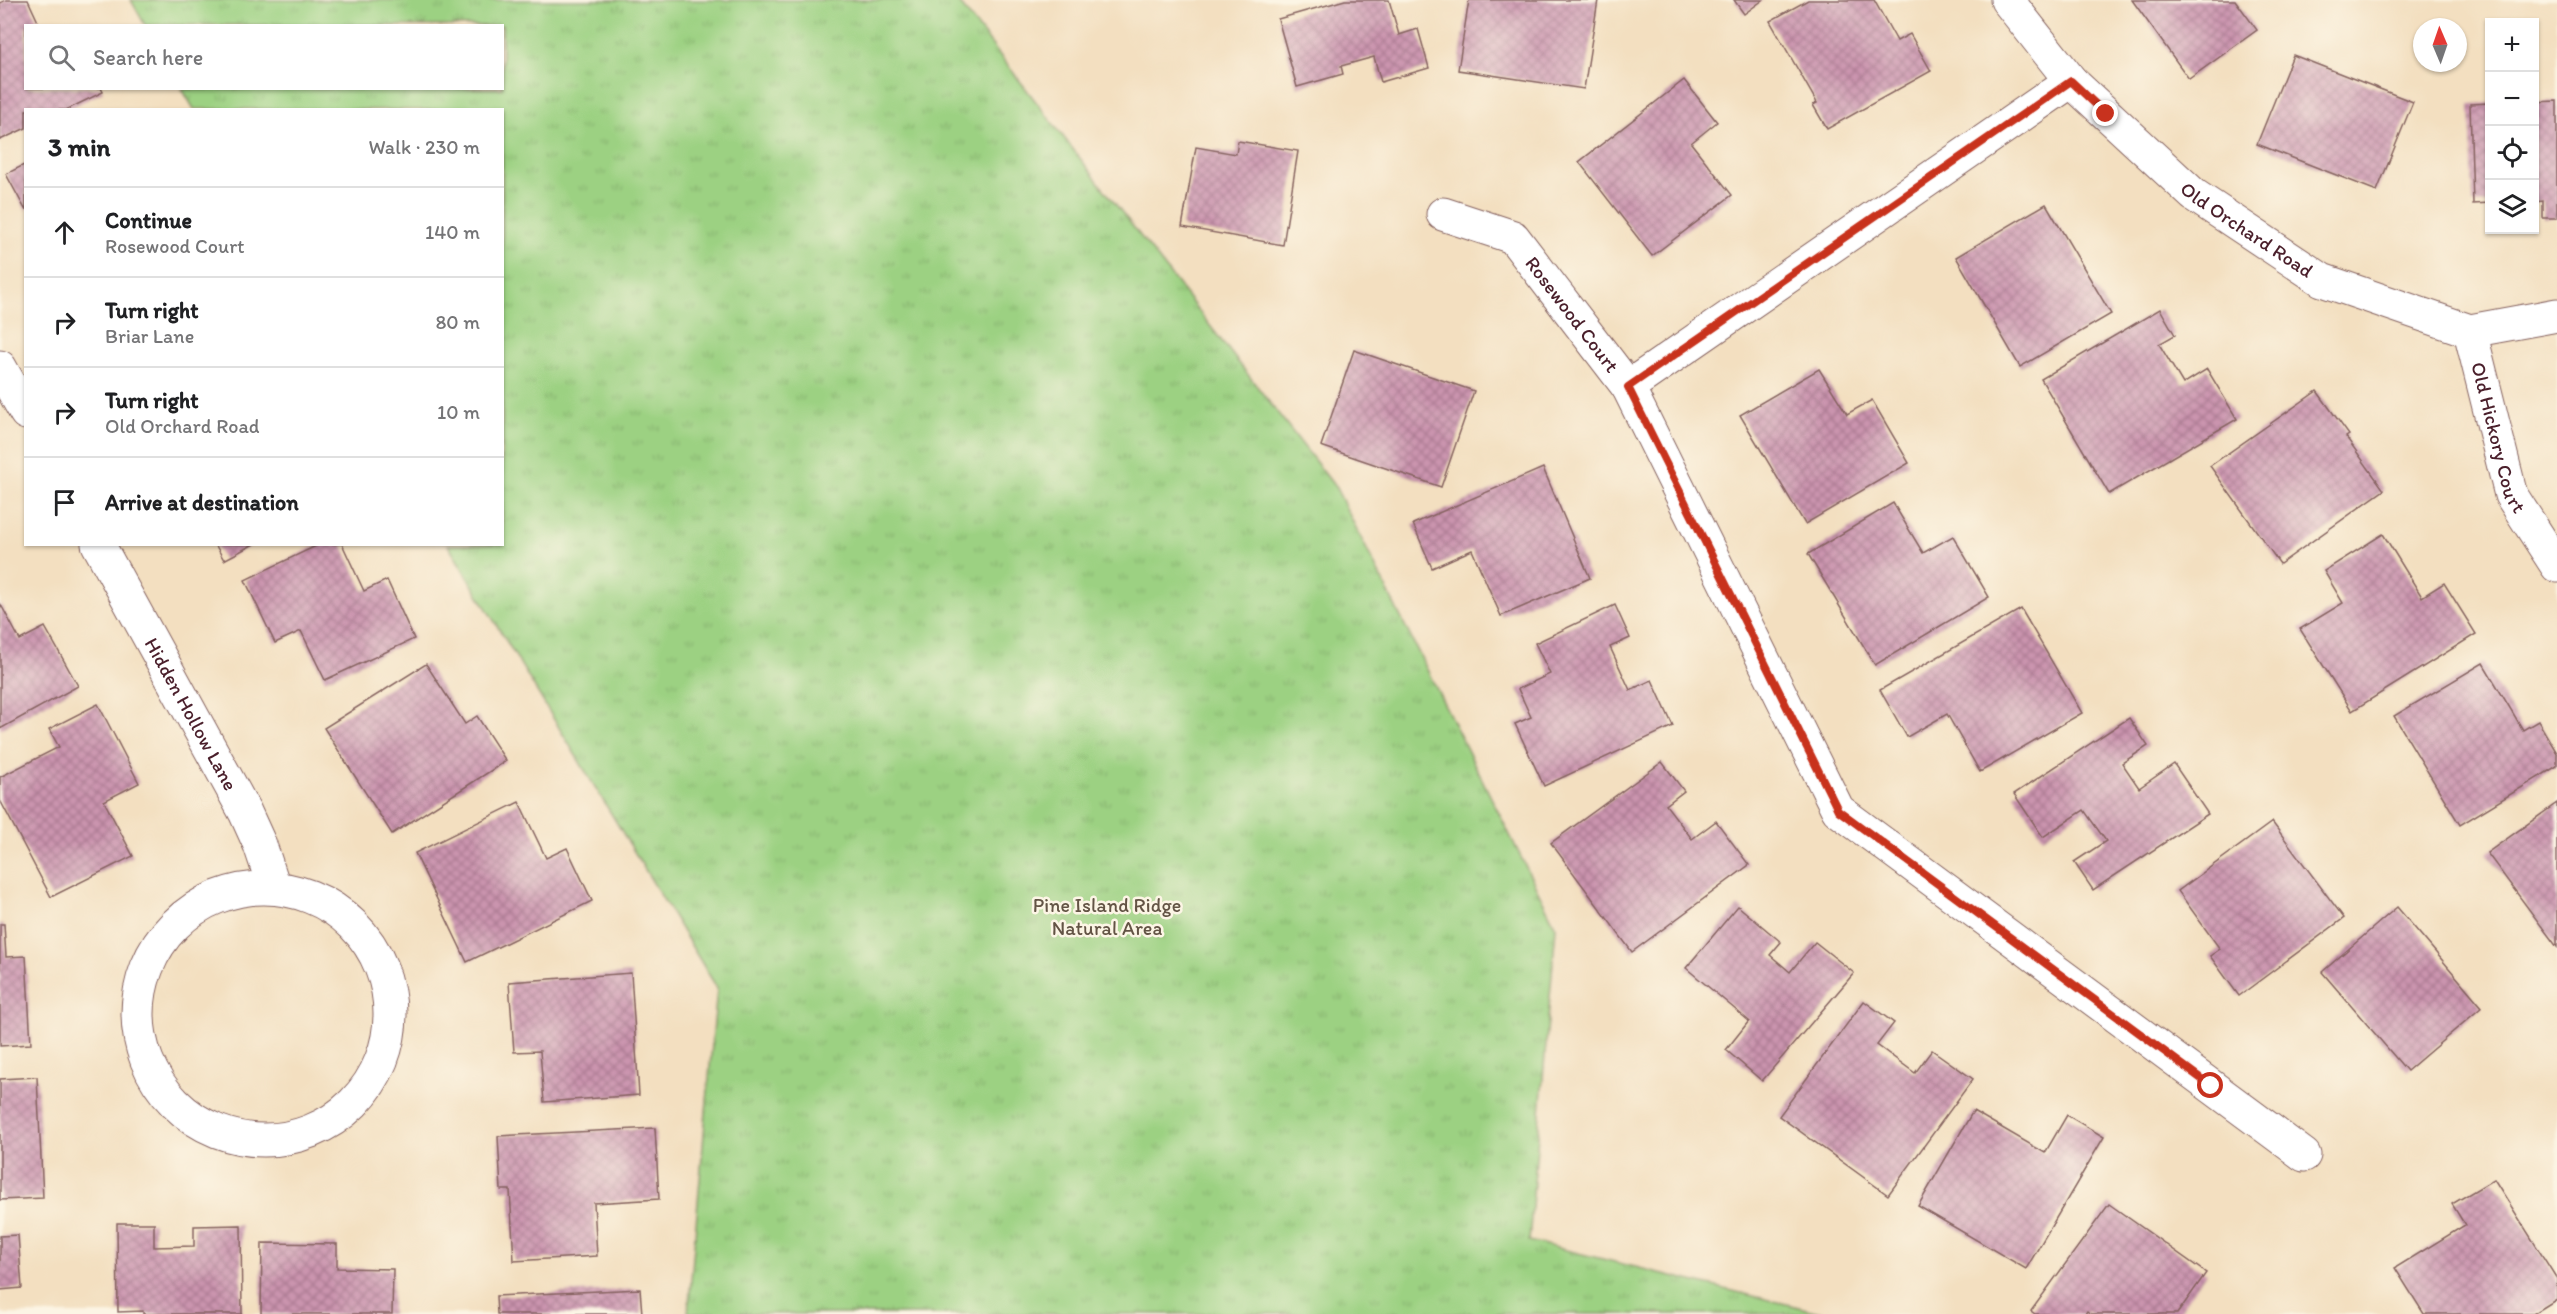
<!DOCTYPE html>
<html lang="en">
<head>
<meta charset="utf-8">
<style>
	body { margin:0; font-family:Itim,sans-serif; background:#f6f6f6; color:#202124 }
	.controls { position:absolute; right:18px; top:18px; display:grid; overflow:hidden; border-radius:0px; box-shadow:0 2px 4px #0004 }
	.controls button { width:54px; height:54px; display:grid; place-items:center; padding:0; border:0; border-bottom:2px solid #e0e0e0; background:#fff; color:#202124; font:30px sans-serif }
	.compass { position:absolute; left:2413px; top:18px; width:54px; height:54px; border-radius:50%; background:#fff; box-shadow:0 2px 4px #0004; rotate:358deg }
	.stop { position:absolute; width:18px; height:18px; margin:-14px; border:4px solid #c8321e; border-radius:50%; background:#fff }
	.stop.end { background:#c8321e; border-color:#fff; box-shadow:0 2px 6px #0008 }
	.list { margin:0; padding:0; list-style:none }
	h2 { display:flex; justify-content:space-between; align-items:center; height:78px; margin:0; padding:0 24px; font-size:26px }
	h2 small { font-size:20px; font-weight:400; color:#757577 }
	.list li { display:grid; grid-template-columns:39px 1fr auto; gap:18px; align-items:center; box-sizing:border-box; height:90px; padding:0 24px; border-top:2px solid #e0e0e0 }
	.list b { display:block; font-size:22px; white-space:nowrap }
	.list p { margin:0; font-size:20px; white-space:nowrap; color:#757577 }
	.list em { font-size:20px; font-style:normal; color:#757577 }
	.icon { flex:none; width:33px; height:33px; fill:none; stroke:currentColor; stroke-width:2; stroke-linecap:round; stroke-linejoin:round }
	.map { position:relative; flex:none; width:2557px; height:1314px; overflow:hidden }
	.search { position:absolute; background:#fff; box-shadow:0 2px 4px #0004; left:24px; top:24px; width:480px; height:66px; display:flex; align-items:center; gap:15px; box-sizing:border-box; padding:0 21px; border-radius:0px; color:#757577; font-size:22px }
	.panel { position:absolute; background:#fff; box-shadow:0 2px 4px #0004; left:24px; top:108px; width:480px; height:438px; border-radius:0px }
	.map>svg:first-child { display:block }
</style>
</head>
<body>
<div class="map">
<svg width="2557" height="1314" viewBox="0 0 2557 1314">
	<defs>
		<pattern id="grass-tufts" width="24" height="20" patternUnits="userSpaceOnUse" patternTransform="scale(1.5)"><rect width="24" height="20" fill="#9cd182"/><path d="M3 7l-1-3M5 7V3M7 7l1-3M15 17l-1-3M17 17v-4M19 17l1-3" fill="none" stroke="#88b370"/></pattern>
		<pattern id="building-cross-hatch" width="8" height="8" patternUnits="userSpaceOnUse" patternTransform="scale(1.5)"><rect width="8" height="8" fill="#cb94af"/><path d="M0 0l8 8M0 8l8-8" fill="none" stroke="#a7788f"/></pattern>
	</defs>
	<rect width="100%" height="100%" fill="#fcf5e5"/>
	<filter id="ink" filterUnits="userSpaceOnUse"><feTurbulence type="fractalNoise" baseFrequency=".0167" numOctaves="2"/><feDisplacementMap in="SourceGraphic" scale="12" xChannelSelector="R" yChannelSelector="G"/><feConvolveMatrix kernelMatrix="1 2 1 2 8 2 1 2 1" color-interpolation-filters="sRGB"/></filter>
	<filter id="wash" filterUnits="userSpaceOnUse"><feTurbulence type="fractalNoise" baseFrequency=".008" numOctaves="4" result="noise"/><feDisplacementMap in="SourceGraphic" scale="24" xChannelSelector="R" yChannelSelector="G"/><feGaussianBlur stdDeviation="1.35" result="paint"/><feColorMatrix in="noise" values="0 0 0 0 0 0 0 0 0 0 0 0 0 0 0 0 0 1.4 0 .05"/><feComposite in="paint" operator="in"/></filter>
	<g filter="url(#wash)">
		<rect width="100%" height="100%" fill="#f3dfc0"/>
		<path fill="url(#grass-tufts)" stroke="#737856" stroke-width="1.5" d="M131,0H957L1336,488L1556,927L1529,1241L1827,1314H688L717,988L448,545L502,544V110L194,109L182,89L502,88V26L145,25Z"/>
		<g id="blocks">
			<g fill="url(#building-cross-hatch)">
				<path d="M6,0H28L40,26H26V88H101L103,92L66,110H26V128L0,140V3Z"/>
				<path d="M1345,0H1389L1399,35L1418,29L1429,68L1381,82L1374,57L1341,66L1343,74L1297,87L1278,19Z"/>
				<path d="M1469,0H1598L1584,89L1458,70Z"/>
				<path d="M1734,0H1763L1744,14Z"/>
				<path d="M1808,0H1874L1897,41L1910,34L1931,71L1827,129L1813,105L1817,103L1770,21Z"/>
				<path d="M2132,0H2235L2257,30L2189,79Z"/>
				<path d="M2293,55L2413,102L2377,191L2257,144Z"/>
				<path d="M1684,80L1717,122L1691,143L1732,195L1652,256L1579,162Z"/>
				<path d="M2557,101V218H2543V201L2534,202V102Z"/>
				<path d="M2490,103V203L2473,204L2470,104Z"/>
				<path d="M1238,141L1298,151L1283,245L1182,227L1196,147L1236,154Z"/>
				<path d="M26,164V211L6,174Z"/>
				<path d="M2046,204L2111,314L2020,367L1956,257Z"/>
				<path d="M2160,309L2175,335L2159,344L2183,384L2207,369L2237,419L2109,494L2041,379Z"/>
				<path d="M1354,350L1474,391L1441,487L1321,446Z"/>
				<path d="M1819,369L1847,414L1872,400L1909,463L1805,524L1740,415Z"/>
				<path d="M2317,391L2349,435L2346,437L2384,490L2280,564L2210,466Z"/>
				<path d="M1543,468L1590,578L1501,616L1472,550L1432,568L1413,524Z"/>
				<path d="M1893,503L1923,553L1953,536L1989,597L1875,665L1808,554Z"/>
				<path d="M2383,534L2422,597L2444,583L2476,634L2352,711L2300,629L2343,603L2324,571Z"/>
				<path d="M215,544H254L224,560Z"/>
				<path d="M320,544H342L364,591L387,580L414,639L325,680L301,631L275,643L245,580Z"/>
				<path d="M0,603L20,640L45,627L78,686L0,729Z"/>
				<path d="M1615,605L1630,638L1610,647L1630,690L1652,680L1673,726L1544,786L1515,724L1531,717L1518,689L1550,674L1535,643Z"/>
				<path d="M2021,609L2082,713L1980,772L1947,714L1907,737L1880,690Z"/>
				<path d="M2483,663L2523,730L2538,721L2557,753V766L2460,825L2394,716Z"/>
				<path d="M426,664L465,724L477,716L506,761L392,834L324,728Z"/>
				<path d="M98,704L139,783L104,801L133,856L51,897L0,800V777L59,747L49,729Z"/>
				<path d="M2129,718L2148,746L2122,763L2139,788L2174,764L2208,814L2093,890L2074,862L2106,841L2084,810L2043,837L2014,794Z"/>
				<path d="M1662,762L1684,791L1666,805L1692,839L1716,821L1749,865L1632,952L1551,843Z"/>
				<path d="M519,802L546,858L567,848L592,901L467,962L415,853Z"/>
				<path d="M2557,803V947L2487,853Z"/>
				<path d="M2272,822L2344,918L2239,996L2210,956L2220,949L2178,891Z"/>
				<path d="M1738,906L1781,942L1770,955L1790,972L1815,942L1854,973L1762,1081L1726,1050L1749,1021L1686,968Z"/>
				<path d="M2397,907L2482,1007L2407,1071L2322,972Z"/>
				<path d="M0,924H4L6,957L26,956L31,1044L0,1046Z"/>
				<path d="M631,973L639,1095L544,1102L540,1051L514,1052L509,982Z"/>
				<path d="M1864,1001L1894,1023L1877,1045L1915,1073L1932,1050L1973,1079L1888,1195L1779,1116Z"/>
				<path d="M37,1077L43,1198L0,1200V1079Z"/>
				<path d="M1973,1111L2045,1153L2067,1115L2104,1137L2026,1269L1918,1206Z"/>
				<path d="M655,1128L659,1199L594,1203L597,1256L514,1261L510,1190H501L498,1136Z"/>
				<path d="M2494,1179L2557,1279V1299L2533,1314H2424L2395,1268L2465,1225L2452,1204Z"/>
				<path d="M2109,1204L2206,1273L2177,1314H2091L2087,1311L2085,1314H2035L2031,1311Z"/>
				<path d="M117,1223H154V1247L194,1246V1226L241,1225L242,1314H143V1311L118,1312Z"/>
				<path d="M18,1235L22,1288L0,1290V1236Z"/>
				<path d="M262,1243L337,1244V1268L393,1269L392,1314H261Z"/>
				<path d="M640,1289L642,1314H497L496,1296Z"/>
			</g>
		</g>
	</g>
	<g filter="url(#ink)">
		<use href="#blocks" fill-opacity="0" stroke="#85625f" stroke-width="1.5"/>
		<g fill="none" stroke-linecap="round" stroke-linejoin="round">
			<g stroke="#85625f" stroke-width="35">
				<g id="minor">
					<path id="s1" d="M2007,0L2071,81L2194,195L2322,280L2470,331L2557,315"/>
					<path id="s2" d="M1443,214L1513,237L1628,387L1838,810L2304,1155"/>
					<path id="s3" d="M2470,331L2511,495L2557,566"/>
					<path d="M0,367L26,413"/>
					<path d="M1628,387L2071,81"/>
					<path id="s4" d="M98,544L245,812L260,845L274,887"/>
					<circle cx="264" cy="1014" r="126"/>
				</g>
			</g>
			<use href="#minor" stroke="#fff" stroke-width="33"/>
		</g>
	</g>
	<g fill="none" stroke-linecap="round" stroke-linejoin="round" filter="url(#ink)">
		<path stroke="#c8321e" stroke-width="8" d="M2106,114L2071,81L1628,387L1838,810L2211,1086"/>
	</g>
	<g text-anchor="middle" stroke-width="5" stroke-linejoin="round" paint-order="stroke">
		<g font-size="20" fill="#4a1f2b" stroke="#fcf5e5">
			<text dy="7" stroke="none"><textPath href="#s1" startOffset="334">Old Orchard Road</textPath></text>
			<text dy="7" stroke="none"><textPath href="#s2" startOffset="171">Rosewood Court</textPath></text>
			<text dy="7" stroke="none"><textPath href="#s3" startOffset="110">Old Hickory Court</textPath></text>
			<text dy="7" stroke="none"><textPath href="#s4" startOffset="194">Hidden Hollow Lane</textPath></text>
		</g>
		<g font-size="20" fill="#635445" stroke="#fcf5e5">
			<text x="1107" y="912">Pine Island Ridge<tspan x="1107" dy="23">Natural Area</tspan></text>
		</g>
	</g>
</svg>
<div class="controls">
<button>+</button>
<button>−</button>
<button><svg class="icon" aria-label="locate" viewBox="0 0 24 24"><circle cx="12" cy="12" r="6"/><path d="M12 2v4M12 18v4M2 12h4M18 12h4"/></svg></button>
<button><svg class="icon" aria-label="layers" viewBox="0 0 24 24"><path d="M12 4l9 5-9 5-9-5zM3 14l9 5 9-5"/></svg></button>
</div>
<svg class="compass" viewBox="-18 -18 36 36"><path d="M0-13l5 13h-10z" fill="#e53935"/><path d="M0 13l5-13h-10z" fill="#757577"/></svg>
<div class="stop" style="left:2211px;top:1086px"></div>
<div class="stop end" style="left:2106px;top:114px"></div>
<div class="search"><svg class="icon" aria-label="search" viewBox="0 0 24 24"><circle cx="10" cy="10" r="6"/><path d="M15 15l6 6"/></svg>Search here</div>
<section class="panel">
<h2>3 min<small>Walk · 230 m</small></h2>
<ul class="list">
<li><svg class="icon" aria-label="ahead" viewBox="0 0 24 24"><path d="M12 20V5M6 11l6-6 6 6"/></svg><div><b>Continue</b><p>Rosewood Court</p></div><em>140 m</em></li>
<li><svg class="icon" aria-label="right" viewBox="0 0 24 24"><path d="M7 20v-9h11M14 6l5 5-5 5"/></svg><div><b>Turn right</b><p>Briar Lane</p></div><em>80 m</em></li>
<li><svg class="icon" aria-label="right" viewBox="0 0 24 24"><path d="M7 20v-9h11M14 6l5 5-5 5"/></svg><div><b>Turn right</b><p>Old Orchard Road</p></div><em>10 m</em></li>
<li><svg class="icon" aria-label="arrive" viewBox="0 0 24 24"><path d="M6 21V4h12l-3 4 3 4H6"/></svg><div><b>Arrive at destination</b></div></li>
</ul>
</section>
</div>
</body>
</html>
